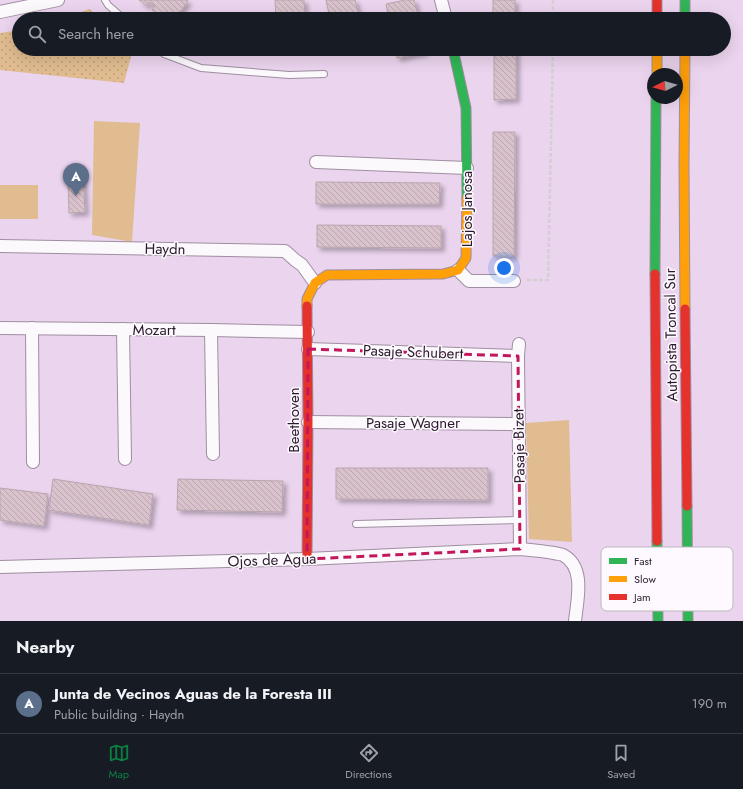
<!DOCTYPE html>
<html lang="en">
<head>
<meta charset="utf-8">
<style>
	body { margin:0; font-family:Jost,sans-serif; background:#20242c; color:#f1f3f6 }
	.compass { position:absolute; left:647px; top:68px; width:36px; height:36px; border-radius:50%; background:#171b24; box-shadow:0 4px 16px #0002; rotate:264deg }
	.you { position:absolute; left:504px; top:268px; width:14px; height:14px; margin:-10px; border:3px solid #fff; border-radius:50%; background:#1a73e8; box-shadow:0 0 0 6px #1a73e833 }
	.badge { display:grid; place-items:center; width:26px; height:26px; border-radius:50%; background:#0b8043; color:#fff; font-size:13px; font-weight:700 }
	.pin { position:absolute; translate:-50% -33px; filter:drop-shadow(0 1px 2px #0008) }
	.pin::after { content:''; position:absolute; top:21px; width:14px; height:12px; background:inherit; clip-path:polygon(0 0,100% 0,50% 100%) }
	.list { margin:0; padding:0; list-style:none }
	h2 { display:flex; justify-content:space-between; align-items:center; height:52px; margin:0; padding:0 16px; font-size:17px }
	h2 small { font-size:13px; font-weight:400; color:#9ea1a6 }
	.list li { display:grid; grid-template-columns:26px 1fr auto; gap:12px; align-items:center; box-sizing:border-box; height:60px; padding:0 16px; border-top:1px solid #363941 }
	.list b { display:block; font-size:15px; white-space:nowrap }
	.list p { margin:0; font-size:13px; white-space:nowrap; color:#9ea1a6 }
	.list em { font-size:13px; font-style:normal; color:#9ea1a6 }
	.icon { flex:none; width:22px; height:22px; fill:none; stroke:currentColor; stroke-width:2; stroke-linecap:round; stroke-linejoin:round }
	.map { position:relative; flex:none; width:743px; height:621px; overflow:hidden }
	.search { position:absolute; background:#171b24; box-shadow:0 4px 16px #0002; left:12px; right:12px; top:12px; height:44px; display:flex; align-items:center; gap:10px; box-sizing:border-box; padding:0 14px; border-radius:22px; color:#9ea1a6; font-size:15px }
	.sheet { height:112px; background:#171b24 }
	nav { display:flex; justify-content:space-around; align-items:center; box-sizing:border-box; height:56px; border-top:1px solid #363941; background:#171b24; font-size:11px; color:#9ea1a6 }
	nav a { display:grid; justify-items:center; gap:2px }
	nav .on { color:#0b8043 }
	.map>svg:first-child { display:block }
</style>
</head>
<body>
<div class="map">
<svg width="743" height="621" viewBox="0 0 743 621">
	<defs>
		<pattern id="grass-dots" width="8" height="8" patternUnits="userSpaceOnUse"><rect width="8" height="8" fill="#e0bc90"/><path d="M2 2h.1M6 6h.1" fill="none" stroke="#c0a17c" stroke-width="1.8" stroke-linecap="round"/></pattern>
		<pattern id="building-back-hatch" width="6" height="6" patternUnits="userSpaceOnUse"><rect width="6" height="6" fill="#d9c2cc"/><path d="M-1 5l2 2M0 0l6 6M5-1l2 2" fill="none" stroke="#baa6af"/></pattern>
		<filter id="shadow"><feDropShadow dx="3.5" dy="3.5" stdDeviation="2" flood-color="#0004"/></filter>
	</defs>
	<rect width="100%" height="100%" fill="#ebd4ee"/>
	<g fill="url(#grass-dots)">
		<path d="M89,9L103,19H62Z"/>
		<path d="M19,30V49H133L124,83L0,70V33Z"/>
	</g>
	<g fill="#e0bc90">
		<path d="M94,121L140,123L132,242L92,235Z"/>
		<rect x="0" y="185" width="38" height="34"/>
		<path d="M569,420L572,542L529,539L526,423Z"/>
	</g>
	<g fill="url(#building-back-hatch)" stroke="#baa4ae" filter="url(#shadow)">
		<path d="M139,0H186L188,1L175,19H163L152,10L155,6L149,2L147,6Z"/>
		<path d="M275,0H304L305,17H300L301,19L276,18Z"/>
		<path d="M326,0H355L359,16L354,18V19H330Z"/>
		<path d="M405,0H414L419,19H389L386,4Z"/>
		<rect x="493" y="0" width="22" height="19"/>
		<path d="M203,13L226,14V19H227H202Z"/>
		<path d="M233,15L257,17V19H233Z"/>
		<path d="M395,49H424L425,52L397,58Z"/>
		<path d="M494,49H516V99L494,100Z"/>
		<path d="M493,132H515L514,256H493Z"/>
		<path d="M68,180H83L85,212L69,213Z"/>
		<path d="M316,182L440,183L439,204H316Z"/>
		<path d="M317,225L441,226V248L317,247Z"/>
		<path d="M336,468H488V500L336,499Z"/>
		<path d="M53,479L153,494L149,525L49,510Z"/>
		<path d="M178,479L283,481L282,512L177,510Z"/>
		<path d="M0,488L48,494L44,526L0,520Z"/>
	</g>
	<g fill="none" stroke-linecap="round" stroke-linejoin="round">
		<g stroke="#9f8ea1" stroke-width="8">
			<g id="lane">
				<path d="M105,0L108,5L124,19"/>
				<path d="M158,49L164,54L201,68L289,75L324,74"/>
				<path d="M356,524L519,520"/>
			</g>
		</g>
		<g stroke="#9f8ea1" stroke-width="14">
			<g id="street">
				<path d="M441,0L446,19"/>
				<path d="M0,12L58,0"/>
				<path d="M316,162L467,168"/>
				<path d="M0,246L285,251L295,260L302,265L315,283"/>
				<path d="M458,270L469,281H514"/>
				<path d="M0,328L211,330L308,332"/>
				<path d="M32,328L33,462"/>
				<path d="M123,329L125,459"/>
				<path d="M211,330L213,454"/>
				<path d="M519,344L518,356L520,549"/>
				<path d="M308,349L518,356"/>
				<path d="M308,422L518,424"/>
				<path d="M0,567L307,559L520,549C531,550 543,551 554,553C557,554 561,554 563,555C586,567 577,601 575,621"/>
			</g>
		</g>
		<g stroke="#9f8ea1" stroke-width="11">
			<g id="fast">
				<path d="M685,0V19"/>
				<path d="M453,49L466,108L467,198"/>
				<path d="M655,274L656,98"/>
				<path d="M687,506L688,621"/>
				<path d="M657,541L658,621"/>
			</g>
		</g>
		<g stroke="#9f8ea1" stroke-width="11">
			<g id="slow">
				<path d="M657,49V74"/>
				<path d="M685,49L684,164L685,309"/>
				<path d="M307,306V299L315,283L327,275L443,274L458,270L466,258L467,198"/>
			</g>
		</g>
		<g stroke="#9f8ea1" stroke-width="11">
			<g id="jam">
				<path d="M657,0V19"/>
				<path d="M655,274L657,541"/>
				<path d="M685,309L687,506"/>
				<path d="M307,559L308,422L307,306"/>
			</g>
		</g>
		<g stroke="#d5ced6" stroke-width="2.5" stroke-dasharray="4 2" stroke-linecap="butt">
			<path d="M553,0V19"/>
			<path d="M527,280H548L553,49"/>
		</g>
		<use href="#lane" stroke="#fcf9fc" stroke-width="6"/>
		<use href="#street" stroke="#fcf9fc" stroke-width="12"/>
		<use href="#fast" stroke="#30b455" stroke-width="9"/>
		<use href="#slow" stroke="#ff9f0a" stroke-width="9"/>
		<use href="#jam" stroke="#e5322d" stroke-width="9"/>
	</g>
	<path fill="none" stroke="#c2185b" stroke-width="3" stroke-dasharray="8 5" stroke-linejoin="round" d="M308,349L518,356L520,549L307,559Z"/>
	<g text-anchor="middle" stroke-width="3" stroke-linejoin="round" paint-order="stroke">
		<g font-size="15" fill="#2a1a2c" stroke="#fdf9fe">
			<text transform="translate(467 209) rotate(-90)" y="5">Lajos Janosa</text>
			<text transform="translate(165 249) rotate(1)" y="5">Haydn</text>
			<text x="154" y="335">Mozart</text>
			<text transform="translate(671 335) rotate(-91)" y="5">Autopista Troncal Sur</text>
			<text transform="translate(413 352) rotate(2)" y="5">Pasaje Schubert</text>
			<text transform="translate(294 420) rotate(-90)" y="5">Beethoven</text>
			<text x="413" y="428">Pasaje Wagner</text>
			<text transform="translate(519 446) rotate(-91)" y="5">Pasaje Bizet</text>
			<text transform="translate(272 560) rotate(-2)" y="5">Ojos de Agua</text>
		</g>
	</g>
	<rect x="601" y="547" width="132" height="64" rx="6" fill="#fdf9fe" stroke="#beb6bf" stroke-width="1"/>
	<rect x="609" y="558" width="18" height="6" fill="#30b455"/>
	<rect x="609" y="576" width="18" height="6" fill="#ff9f0a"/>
	<rect x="609" y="594" width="18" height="6" fill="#e5322d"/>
	<g font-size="11" fill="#2a1a2c">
		<text x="634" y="565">Fast</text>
		<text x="634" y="583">Slow</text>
		<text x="634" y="601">Jam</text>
	</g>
</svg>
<svg class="compass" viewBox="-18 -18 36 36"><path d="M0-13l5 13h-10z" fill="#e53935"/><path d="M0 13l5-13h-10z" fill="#9ea1a6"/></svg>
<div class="you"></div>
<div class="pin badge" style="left:76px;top:196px;background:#5c6f8a">A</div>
<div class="search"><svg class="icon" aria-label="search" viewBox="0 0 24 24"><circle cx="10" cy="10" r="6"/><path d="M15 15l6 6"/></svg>Search here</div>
</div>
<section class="sheet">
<h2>Nearby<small></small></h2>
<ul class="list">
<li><span class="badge" style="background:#5c6f8a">A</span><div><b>Junta de Vecinos Aguas de la Foresta III</b><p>Public building · Haydn</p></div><em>190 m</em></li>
</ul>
</section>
<nav>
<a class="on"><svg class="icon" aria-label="map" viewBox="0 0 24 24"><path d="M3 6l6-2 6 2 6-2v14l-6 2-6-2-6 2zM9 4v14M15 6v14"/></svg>Map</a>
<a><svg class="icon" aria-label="directions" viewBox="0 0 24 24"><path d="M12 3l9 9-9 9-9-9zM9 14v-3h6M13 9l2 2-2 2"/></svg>Directions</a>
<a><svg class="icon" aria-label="saved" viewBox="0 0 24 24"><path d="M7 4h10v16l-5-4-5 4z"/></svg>Saved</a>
</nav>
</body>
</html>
